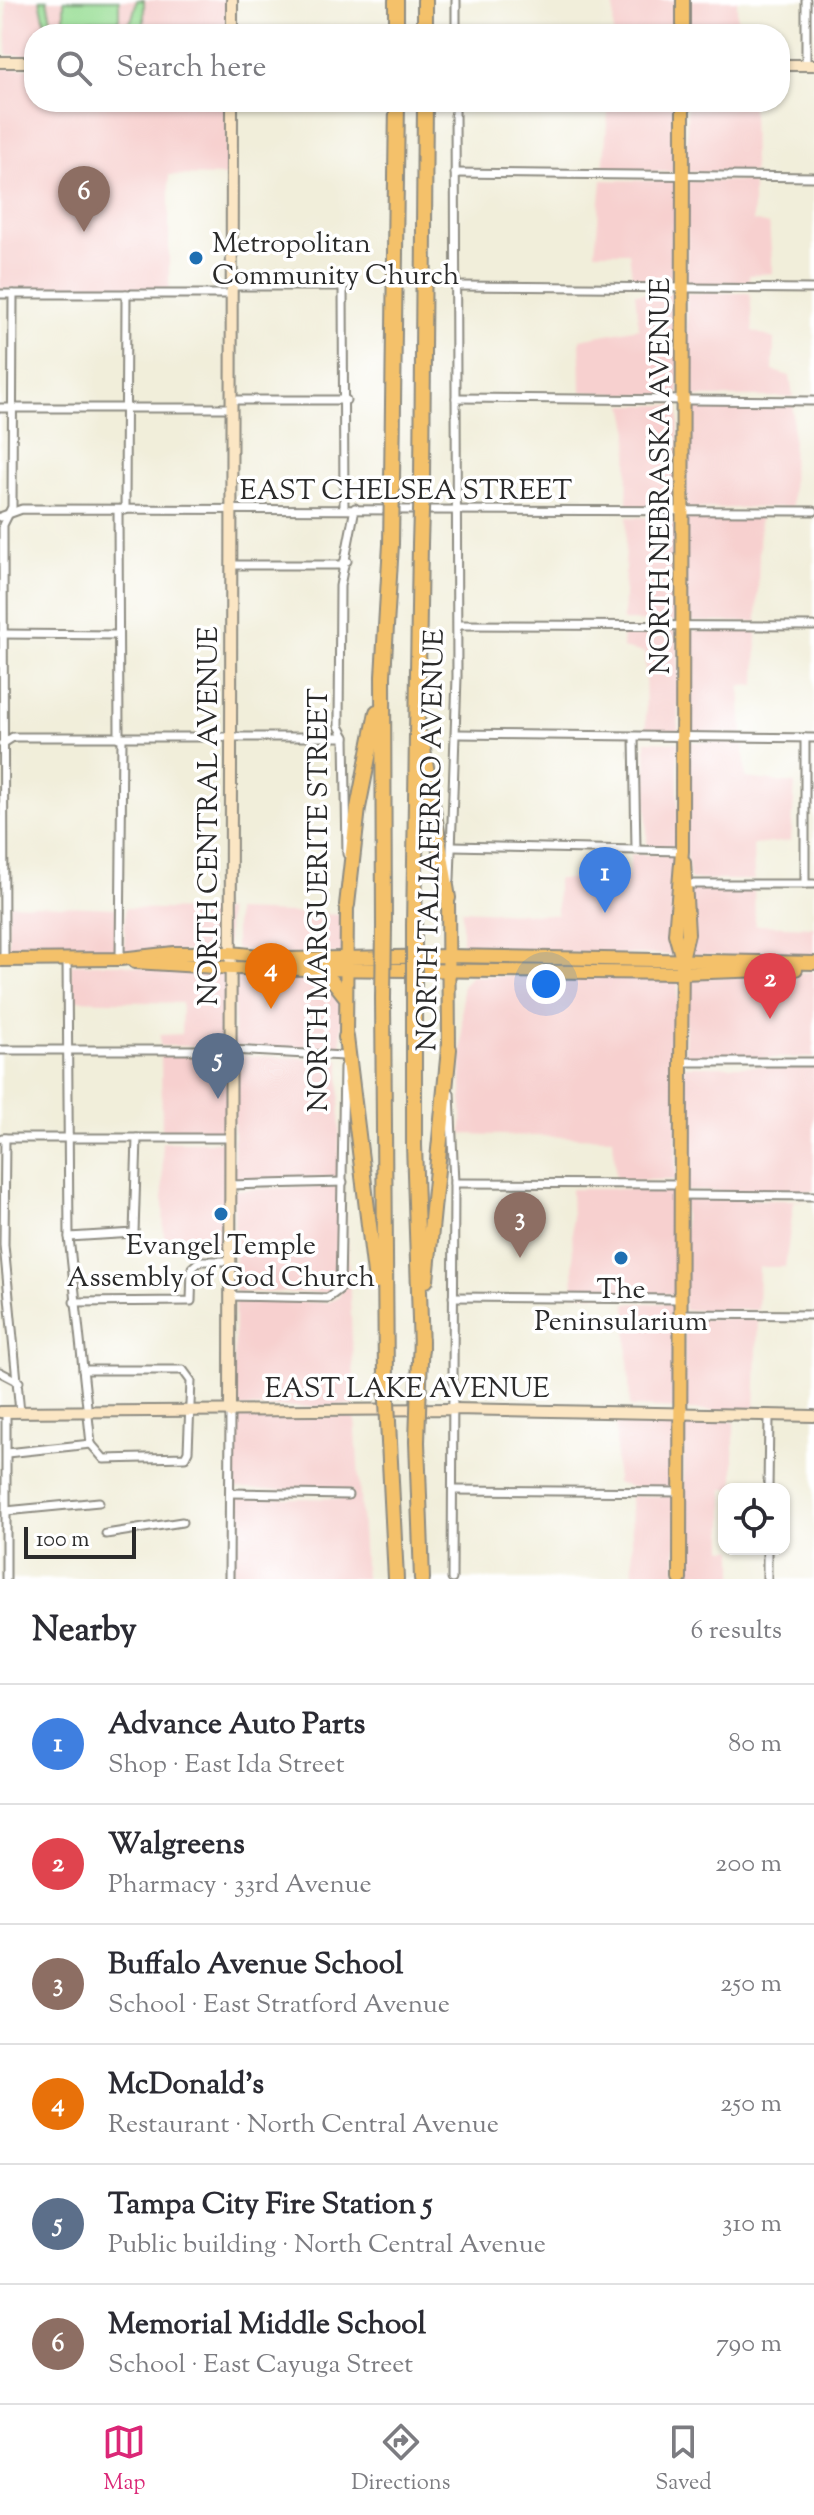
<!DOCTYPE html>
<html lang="en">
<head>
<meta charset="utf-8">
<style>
	body { margin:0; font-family:"Sorts Mill Goudy",serif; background:#f7f7f7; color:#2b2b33 }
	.controls { position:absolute; right:24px; bottom:24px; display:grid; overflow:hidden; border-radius:16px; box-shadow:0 2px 6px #0004 }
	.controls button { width:72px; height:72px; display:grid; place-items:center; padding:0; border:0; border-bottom:2px solid #e1e1e2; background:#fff; color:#2b2b33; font:40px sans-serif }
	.scale { position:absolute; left:24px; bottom:20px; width:112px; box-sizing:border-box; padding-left:8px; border:4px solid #2b2b2b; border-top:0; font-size:22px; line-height:28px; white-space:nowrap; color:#2b2b2b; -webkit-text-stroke:6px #fff; paint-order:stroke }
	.you { position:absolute; left:546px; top:984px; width:28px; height:28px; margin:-20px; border:6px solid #fff; border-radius:50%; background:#1a73e8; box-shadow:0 0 0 12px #1a73e833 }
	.badge { display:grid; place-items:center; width:52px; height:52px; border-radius:50%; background:#db2777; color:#fff; font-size:26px; font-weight:700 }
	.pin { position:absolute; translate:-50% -66px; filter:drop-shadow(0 2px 4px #0008) }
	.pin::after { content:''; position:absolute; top:42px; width:28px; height:24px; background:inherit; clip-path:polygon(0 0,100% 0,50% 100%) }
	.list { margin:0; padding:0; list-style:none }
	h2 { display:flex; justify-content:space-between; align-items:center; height:104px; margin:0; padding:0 32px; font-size:34px }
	h2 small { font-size:26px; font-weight:400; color:#7c7c81 }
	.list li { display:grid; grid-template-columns:52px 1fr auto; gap:24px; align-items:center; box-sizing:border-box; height:120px; padding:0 32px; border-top:2px solid #e1e1e2 }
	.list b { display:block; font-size:30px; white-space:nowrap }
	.list p { margin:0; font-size:26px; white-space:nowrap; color:#7c7c81 }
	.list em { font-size:26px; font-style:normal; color:#7c7c81 }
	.icon { flex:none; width:44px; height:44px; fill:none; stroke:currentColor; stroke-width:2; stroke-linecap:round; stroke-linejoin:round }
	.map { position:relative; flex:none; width:814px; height:1579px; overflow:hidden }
	.search { position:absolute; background:#fff; box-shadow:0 2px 6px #0004; left:24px; right:24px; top:24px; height:88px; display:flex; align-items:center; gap:20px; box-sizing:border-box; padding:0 28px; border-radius:32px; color:#7c7c81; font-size:30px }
	.sheet { height:824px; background:#fff }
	nav { display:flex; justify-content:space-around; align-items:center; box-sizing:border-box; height:112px; border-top:2px solid #e1e1e2; background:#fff; font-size:22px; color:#7c7c81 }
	nav a { display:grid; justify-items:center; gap:4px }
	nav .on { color:#db2777 }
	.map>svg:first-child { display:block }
</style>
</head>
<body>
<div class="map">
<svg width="814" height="1579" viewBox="0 0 814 1579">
	<rect width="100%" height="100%" fill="#fff"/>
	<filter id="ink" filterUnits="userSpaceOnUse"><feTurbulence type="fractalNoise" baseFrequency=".0125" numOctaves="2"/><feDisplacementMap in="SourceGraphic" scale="16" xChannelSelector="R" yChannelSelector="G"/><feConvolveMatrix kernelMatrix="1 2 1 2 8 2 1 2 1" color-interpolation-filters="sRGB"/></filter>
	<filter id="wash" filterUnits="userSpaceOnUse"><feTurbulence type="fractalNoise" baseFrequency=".006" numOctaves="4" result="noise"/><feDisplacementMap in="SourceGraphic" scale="32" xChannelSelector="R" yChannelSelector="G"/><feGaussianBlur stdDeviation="1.8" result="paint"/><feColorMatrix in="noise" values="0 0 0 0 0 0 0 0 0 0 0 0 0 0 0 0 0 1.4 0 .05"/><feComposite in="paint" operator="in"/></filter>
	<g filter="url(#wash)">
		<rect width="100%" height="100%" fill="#f1eeda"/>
		<g fill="#f7d0cf">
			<path d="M6,0H226V34H34V55H7Z"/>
			<path d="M614,0H680L679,34H613Z"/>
			<path d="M687,0H737V19L751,24V34H687Z"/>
			<path d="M0,68H34V102H227V176L169,175V290L0,289Z"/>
			<path d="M609,102H679V172L603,171Z"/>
			<path d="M687,102H752L753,173L687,172Z"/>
			<path d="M602,180L679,181V285L633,284L629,252H595Z"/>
			<path d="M687,181H753V221L769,225L773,273L749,275L750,285H687Z"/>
			<path d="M635,293H679V397L581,392L580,339L639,328Z"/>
			<path d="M687,293H750L753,331L774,339L773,371L790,376L793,397H687Z"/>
			<path d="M624,405H679L678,509L627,508L629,428Z"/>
			<path d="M687,405H793L792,507L686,509Z"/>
			<path d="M760,516L757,622H686V517Z"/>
			<path d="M627,517L678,518L679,622L623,621Z"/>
			<path d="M623,630L679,631L678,733H646L645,653L622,648Z"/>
			<path d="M686,631H757L756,685L740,686L743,734L686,733Z"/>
			<path d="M646,741L678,742V846H647Z"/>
			<path d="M686,742H743L746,778L795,784L791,841L753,845L754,880H690L686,851Z"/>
			<path d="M631,854L677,855L672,909L677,955L462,952V910L557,915V879L628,878Z"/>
			<path d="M691,888H754L755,925L814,927V958L687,955Z"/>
			<path d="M8,904L117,908V955H8Z"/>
			<path d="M125,908L227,911V949L124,955Z"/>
			<path d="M235,911L343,915V954L287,955L235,949Z"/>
			<path d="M462,961L678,964V969L462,965Z"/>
			<path d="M71,964H120L163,970L227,972V1046H160V1035L181,1034L182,1003L71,1000Z"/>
			<path d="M814,971V1058H685L686,977H757Z"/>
			<path d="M234,972L312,973L323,979L342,1000L341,1051L234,1046Z"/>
			<path d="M471,976L678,977L676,1180H616L613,1138L462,1134V985Z"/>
			<path d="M161,1055H227V1133H162Z"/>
			<path d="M234,1055L340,1060L339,1177L234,1181Z"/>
			<rect x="684" y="1066" width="130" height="125"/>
			<path d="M162,1142H227V1252L164,1247Z"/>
			<path d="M339,1186L335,1289L328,1293L235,1292L234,1190Z"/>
			<path d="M571,1189H676V1294H574Z"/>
			<path d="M684,1199L814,1200L794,1201L785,1267H759L758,1310H684Z"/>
			<path d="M346,1208L355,1406L234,1408L235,1301L328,1302L338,1298L345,1284Z"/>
			<path d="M626,1303H676V1409L630,1407Z"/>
			<path d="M684,1318L758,1319L755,1412L684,1410Z"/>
			<path d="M355,1415L365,1579H233L234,1497L352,1499V1491L234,1489V1417Z"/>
			<path d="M616,1416L676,1418V1487H631L616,1483Z"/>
			<path d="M684,1419L734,1421V1489H724V1549H734V1579H683Z"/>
			<path d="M631,1496H676V1579H633Z"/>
		</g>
		<g fill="#9ade96" stroke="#628460" stroke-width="2">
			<path d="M40,0H47L51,19L64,34H54L45,22Z"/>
			<rect x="64" y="0" width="55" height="20"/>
			<path d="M137,0H144V34H137L136,26L130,34H119L132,19Z"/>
		</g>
	</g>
	<g filter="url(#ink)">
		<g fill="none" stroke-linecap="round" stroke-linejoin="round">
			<g stroke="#8e8c82" stroke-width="11">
				<g id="street">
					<path d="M806,0V65"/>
					<path d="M456,34V0"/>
					<path d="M455,173L814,177"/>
					<path d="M231,286H343L344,508"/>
					<path d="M457,286L814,289"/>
					<path d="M0,294H231"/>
					<path d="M456,398L814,401"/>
					<path d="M232,400H346"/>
					<path d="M0,408H232"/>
					<path d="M118,510L119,738"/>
					<path d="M125,510L126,294"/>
					<path d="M0,517L22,509L814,511"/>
					<path d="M231,565H340L347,561"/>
					<path d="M458,625L814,626"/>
					<path d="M2,634L118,635"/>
					<path d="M457,734L814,738"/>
					<path d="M634,737L636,849"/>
					<path d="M805,738V884"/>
					<path d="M2,744L13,737H345"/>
					<path d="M453,846L682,851"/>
					<path d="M347,854L345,737L339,726L340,586L355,508"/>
					<path d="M450,880L457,677L455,102"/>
					<path d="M687,884H814"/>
					<path d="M67,959L69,1237L91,1444"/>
					<path d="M120,959L122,738"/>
					<path d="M4,960L3,525L12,507L13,294"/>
					<path d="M0,1050H230L344,1056"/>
					<path d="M681,1062H814"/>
					<path d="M450,1093L454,1183L452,1579"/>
					<path d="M2,1138H230"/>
					<path d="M5,1138L4,1245L20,1412"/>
					<path d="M454,1183L680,1184"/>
					<path d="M230,1185L343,1182"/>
					<path d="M680,1195L814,1196"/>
					<path d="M69,1237L134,1233L137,1138"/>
					<path d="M231,1296L328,1298L340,1289L344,1067"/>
					<path d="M453,1297L680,1299"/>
					<path d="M74,1302L191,1301L192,1268L200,1261H231"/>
					<path d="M680,1314L814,1315"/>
					<path d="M83,1370H183L191,1381L188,1451L185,1457L104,1459L91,1444"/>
					<path d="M0,1372L19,1382"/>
					<path d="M6,1412V1579"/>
					<path d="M7,1453L91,1444"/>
					<path d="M768,1489L769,1417"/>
					<path d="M453,1490L680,1492"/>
					<path d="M230,1493L348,1495"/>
					<path d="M6,1511L99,1502"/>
					<path d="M106,1534L182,1522"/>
					<path d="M229,1579L230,1413"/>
					<path d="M767,1579V1549"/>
				</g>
			</g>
			<g stroke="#8e8c82" stroke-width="14">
				<g id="secondary">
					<path d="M232,0V34"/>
					<path d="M0,62H34"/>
					<path d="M780,65H814"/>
					<path d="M0,1412L453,1409L814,1416"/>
					<path d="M230,1413L232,102"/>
				</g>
			</g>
			<g stroke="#8e8c82" stroke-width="16">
				<g id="primary">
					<path d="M683,34V0"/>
					<path d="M448,898L449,1049"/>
					<path d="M682,959L675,934L682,851L683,102"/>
					<path d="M0,960L120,959L174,953H231L287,959L448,956L814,963"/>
					<path d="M135,962L231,968L682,973L796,969"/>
					<path d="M316,970L332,980L346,998"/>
					<path d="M346,1037L347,905"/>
					<path d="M680,1579L681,1062L682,959L688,934L684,862"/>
				</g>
			</g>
			<g stroke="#8e8c82" stroke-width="18">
				<g id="highway">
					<path d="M396,0V34"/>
					<path d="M425,34V0"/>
					<path d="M392,480L397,102"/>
					<path d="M422,480L425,102"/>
					<path d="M421,737L448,898"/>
					<path d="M347,905L358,808L377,712"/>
					<path d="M384,926L383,676L391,544"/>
					<path d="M414,926L420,544"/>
					<path d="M383,998L386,1381"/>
					<path d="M414,998V1145L421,1349"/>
					<path d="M346,1037L376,1282"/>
					<path d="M426,1280L449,1049"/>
					<path d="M419,1381L421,1340"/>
					<path d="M389,1442L396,1579"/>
					<path d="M417,1442L422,1579"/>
				</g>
			</g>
			<use href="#street" stroke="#fff" stroke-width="7"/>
			<use href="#secondary" stroke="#fbe6c4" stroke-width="10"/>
			<use href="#primary" stroke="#f4c16b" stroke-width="12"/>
			<use href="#highway" stroke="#f4c16b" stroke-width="14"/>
			<g stroke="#8e8c82" stroke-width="18" stroke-linecap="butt">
				<g id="highway-bridge">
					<path d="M391,544L392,480"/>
					<path d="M420,544L422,480"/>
					<path d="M383,998L384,926"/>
					<path d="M414,998V926"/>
					<path d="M386,1381L389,1442"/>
					<path d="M417,1442L419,1381"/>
				</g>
			</g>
			<use href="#highway-bridge" stroke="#f4c16b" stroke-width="14"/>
		</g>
	</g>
	<g fill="#1f6fb2" stroke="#fff" stroke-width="3">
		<circle cx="196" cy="258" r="8"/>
		<circle cx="221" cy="1214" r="8"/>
		<circle cx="621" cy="1258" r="8"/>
	</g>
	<g text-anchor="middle" stroke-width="7" stroke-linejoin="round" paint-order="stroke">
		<g font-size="28" fill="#2b2b2b" stroke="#fff">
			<text x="212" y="252" text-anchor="start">Metropolitan<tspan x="212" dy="32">Community Church</tspan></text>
			<text x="221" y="1254">Evangel Temple<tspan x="221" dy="32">Assembly of God Church</tspan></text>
			<text x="621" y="1298">The<tspan x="621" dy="32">Peninsularium</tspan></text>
		</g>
		<g font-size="28" fill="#2b2b2b" stroke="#fff">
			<text transform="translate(659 476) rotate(-90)" y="10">NORTH NEBRASKA AVENUE</text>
			<text x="406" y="499">EAST CHELSEA STREET</text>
			<text transform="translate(207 816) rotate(-90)" y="10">NORTH CENTRAL AVENUE</text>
			<text transform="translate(429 840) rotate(-89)" y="10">NORTH TALIAFERRO AVENUE</text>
			<text transform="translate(317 900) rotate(-90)" y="10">NORTH MARGUERITE STREET</text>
			<text x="407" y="1397">EAST LAKE AVENUE</text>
		</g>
	</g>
</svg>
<div class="controls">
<button><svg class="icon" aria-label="locate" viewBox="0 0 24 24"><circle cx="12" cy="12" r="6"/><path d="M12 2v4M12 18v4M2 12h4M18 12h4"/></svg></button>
</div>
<div class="scale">100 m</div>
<div class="you"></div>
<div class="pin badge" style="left:605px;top:913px;background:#3f7fe0">1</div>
<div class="pin badge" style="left:770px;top:1019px;background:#e0444e">2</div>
<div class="pin badge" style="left:520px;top:1258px;background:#8d6e63">3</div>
<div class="pin badge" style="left:271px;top:1009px;background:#e8710a">4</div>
<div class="pin badge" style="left:218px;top:1099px;background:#5c6f8a">5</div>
<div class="pin badge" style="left:84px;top:232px;background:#8d6e63">6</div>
<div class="search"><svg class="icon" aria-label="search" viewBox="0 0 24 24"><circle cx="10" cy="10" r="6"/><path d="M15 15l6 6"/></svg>Search here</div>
</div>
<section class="sheet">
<h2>Nearby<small>6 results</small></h2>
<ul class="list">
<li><span class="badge" style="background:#3f7fe0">1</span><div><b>Advance Auto Parts</b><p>Shop · East Ida Street</p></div><em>80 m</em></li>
<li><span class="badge" style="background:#e0444e">2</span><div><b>Walgreens</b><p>Pharmacy · 33rd Avenue</p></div><em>200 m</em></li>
<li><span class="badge" style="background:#8d6e63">3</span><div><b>Buffalo Avenue School</b><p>School · East Stratford Avenue</p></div><em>250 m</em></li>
<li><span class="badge" style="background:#e8710a">4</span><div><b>McDonald's</b><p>Restaurant · North Central Avenue</p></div><em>250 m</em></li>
<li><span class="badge" style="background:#5c6f8a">5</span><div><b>Tampa City Fire Station 5</b><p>Public building · North Central Avenue</p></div><em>310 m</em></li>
<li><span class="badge" style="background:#8d6e63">6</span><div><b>Memorial Middle School</b><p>School · East Cayuga Street</p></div><em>790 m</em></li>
</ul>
</section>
<nav>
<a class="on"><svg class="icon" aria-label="map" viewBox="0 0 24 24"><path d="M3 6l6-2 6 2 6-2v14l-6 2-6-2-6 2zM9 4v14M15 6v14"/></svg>Map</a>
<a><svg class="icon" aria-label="directions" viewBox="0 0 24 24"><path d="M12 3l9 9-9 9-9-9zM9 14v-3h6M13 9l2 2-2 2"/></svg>Directions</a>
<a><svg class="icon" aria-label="saved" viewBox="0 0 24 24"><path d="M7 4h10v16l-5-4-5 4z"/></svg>Saved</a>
</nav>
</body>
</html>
